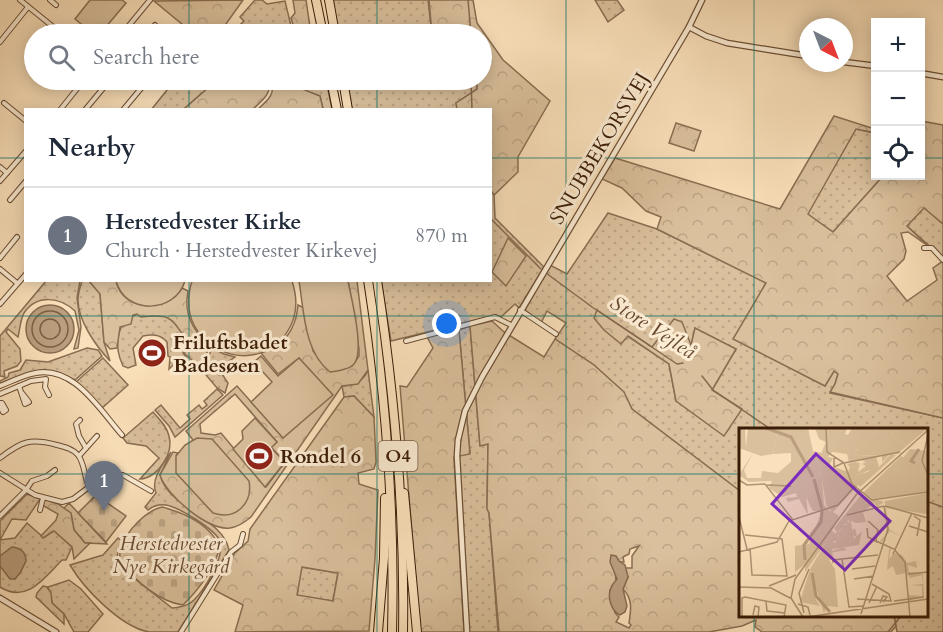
<!DOCTYPE html>
<html lang="en">
<head>
<meta charset="utf-8">
<style>
	body { margin:0; font-family:Cardo,serif; background:#f2f2f3; color:#1f2937 }
	.controls { position:absolute; right:18px; top:18px; display:grid; overflow:hidden; border-radius:0px; box-shadow:0 3px 15px #0003 }
	.controls button { width:54px; height:54px; display:grid; place-items:center; padding:0; border:0; border-bottom:2px solid #e0e1e3; background:#fff; color:#1f2937; font:30px sans-serif }
	.compass { position:absolute; left:799px; top:18px; width:54px; height:54px; border-radius:50%; background:#fff; box-shadow:0 3px 15px #0003; rotate:138deg }
	.you { position:absolute; left:447px; top:324px; width:21px; height:21px; margin:-15px; border:4px solid #fff; border-radius:50%; background:#1a73e8; box-shadow:0 0 0 9px #1a73e833 }
	.badge { display:grid; place-items:center; width:39px; height:39px; border-radius:50%; background:#111827; color:#fff; font-size:20px; font-weight:700 }
	.pin { position:absolute; translate:-50% -50px; filter:drop-shadow(0 2px 3px #0008) }
	.pin::after { content:''; position:absolute; top:32px; width:21px; height:18px; background:inherit; clip-path:polygon(0 0,100% 0,50% 100%) }
	.list { margin:0; padding:0; list-style:none }
	h2 { display:flex; justify-content:space-between; align-items:center; height:78px; margin:0; padding:0 24px; font-size:26px }
	h2 small { font-size:20px; font-weight:400; color:#747a83 }
	.list li { display:grid; grid-template-columns:39px 1fr auto; gap:18px; align-items:center; box-sizing:border-box; height:96px; padding:0 24px; border-top:2px solid #e0e1e3 }
	.list b { display:block; font-size:22px; white-space:nowrap }
	.list p { margin:0; font-size:20px; white-space:nowrap; color:#747a83 }
	.list em { font-size:20px; font-style:normal; color:#747a83 }
	.icon { flex:none; width:33px; height:33px; fill:none; stroke:currentColor; stroke-width:2; stroke-linecap:round; stroke-linejoin:round }
	.map { position:relative; flex:none; width:943px; height:632px; overflow:hidden }
	.search { position:absolute; background:#fff; box-shadow:0 3px 15px #0003; left:24px; top:24px; width:468px; height:66px; display:flex; align-items:center; gap:15px; box-sizing:border-box; padding:0 21px; border-radius:33px; color:#747a83; font-size:22px }
	.panel { position:absolute; background:#fff; box-shadow:0 3px 15px #0003; left:24px; top:108px; width:468px; height:174px; border-radius:0px }
	.map>svg:first-child { display:block }
</style>
</head>
<body>
<div class="map">
<svg width="943" height="632" viewBox="0 0 943 632">
	<defs>
		<pattern id="grass-dots" width="8" height="8" patternUnits="userSpaceOnUse" patternTransform="scale(1.5)"><rect width="8" height="8" fill="#dac09c"/><path d="M2 2h.1M6 6h.1" fill="none" stroke="#bca585" stroke-width="1.8" stroke-linecap="round"/></pattern>
		<pattern id="forest-crowns" width="20" height="18" patternUnits="userSpaceOnUse" patternTransform="scale(1.5)"><rect width="20" height="18" fill="#dac09c"/><path d="M2 6a3 3 0 1 1 6 0M12 15a3 3 0 1 1 6 0" fill="none" stroke="#bca585"/></pattern>
		<pattern id="cemetery-stones" width="16" height="16" patternUnits="userSpaceOnUse" patternTransform="scale(1.5)"><rect width="16" height="16" fill="#dac09c"/><path d="M2 7V4a2 2 0 0 1 4 0v3zM10 15v-3a2 2 0 0 1 4 0v3z" fill="#bca585"/></pattern>
	</defs>
	<rect width="100%" height="100%" fill="#fbe1bb"/>
	<filter id="stains"><feTurbulence type="fractalNoise" baseFrequency=".00333" numOctaves="4"/><feColorMatrix values="0 0 0 0 .2 0 0 0 0 .09 0 0 0 0 .02 0 0 0 .5 -.17"/></filter>
	<radialGradient id="worn" r=".72"><stop offset=".6" stop-color="#630" stop-opacity="0"/><stop offset="1" stop-color="#630" stop-opacity=".3"/></radialGradient>
	<g fill="url(#grass-dots)" stroke="#8a6e52" stroke-width="1.5" fill-rule="evenodd">
		<path d="M255,0H262L267,4L285,1L293,34H231L244,21L240,17Z"/>
		<path d="M332,0H428L432,34H338Z"/>
		<path d="M595,0H617L624,10L608,22Z"/>
		<path d="M175,80H217L184,109L151,110Z"/>
		<path d="M319,80H326L332,109H323L320,96L288,85L307,84L320,89Z"/>
		<path d="M346,80H477V89L456,103L457,109H352Z"/>
		<path d="M856,129L875,133L876,176H883L833,232L807,214Z"/>
		<path d="M491,189L494,195L495,218L544,267L519,308L515,304L501,317L496,315L391,341L381,281L490,280Z"/>
		<path d="M924,207L943,224V258L907,226Z"/>
		<path d="M608,213L657,229L766,283L734,339L825,386L834,371L838,374L835,384L830,393L943,418V632H897L894,616H926V430H740V491L632,409L623,392L594,365L555,339L566,323L547,311L541,323L525,310L550,265L567,274ZM598,311L652,347L691,346L695,328L736,349L712,390L676,401L669,364L627,336Z"/>
		<path d="M46,281H80L77,298L81,327L78,348L74,349L79,330L75,311C60,297 37,294 24,313C20,321 20,329 18,337L8,329L6,332L20,349L21,361L17,366L4,371L5,377L0,376V336Z"/>
		<path d="M82,281H89L100,293L104,342L110,361C96,346 78,321 78,300C78,294 80,287 82,281Z"/>
		<path d="M137,314C144,319 151,314 160,315C174,316 183,335 190,345L183,353L187,358L183,365L175,363L169,369L170,357L168,356L167,342C160,334 152,334 143,336L133,348L136,365L128,368L123,366C114,347 115,322 137,314Z"/>
		<path d="M470,326L480,445L488,444L487,508L489,512L498,632H464L454,456L470,453L459,330Z"/>
		<path d="M87,348L98,350L102,356L75,380C45,364 29,372 0,384V381L8,377L9,373L20,370L26,360L48,362Z"/>
		<path d="M212,348L224,354L235,357L222,366V374L228,383L225,393L217,388L201,369L205,365Z"/>
		<path d="M103,358L128,385L101,409L76,382Z"/>
		<path d="M368,370L374,417L354,396L344,397L342,386C353,386 364,381 368,370Z"/>
		<path d="M217,389L223,395L175,437L169,426L155,410L161,405L180,428L190,419L187,415L199,405L202,409L207,405L204,401Z"/>
		<path d="M153,412C159,419 167,426 169,436C174,453 158,478 140,479L159,458L146,446L127,443L123,438Z"/>
		<path d="M171,452L160,475C169,509 223,518 229,550L178,632C169,632 158,632 149,632C121,627 84,589 70,565L103,555L118,538L122,541C113,557 118,563 129,576L130,575L172,608C181,607 188,606 194,600C205,589 225,556 220,541C215,529 178,507 166,505C160,504 153,506 148,510L145,507L156,493C150,479 164,463 171,452Z"/>
		<path d="M27,494L40,499L26,520L12,519L0,540L15,538L27,523L43,537L54,530L72,547L66,560H62C44,578 27,604 0,587V521Z"/>
		<path d="M69,503L107,544L85,543L74,530L71,514L63,509Z"/>
		<path d="M301,567L338,573L333,601L297,596Z"/>
		<path d="M69,580L81,589L103,614L88,632H74L64,614L52,603L48,587Z"/>
	</g>
	<g fill="url(#forest-crowns)" stroke="#8a6e52" stroke-width="1.5" fill-rule="evenodd">
		<path d="M243,0L221,31L215,34H194L154,1Z"/>
		<path d="M293,0H306L311,34H296L291,18L295,13Z"/>
		<path d="M429,0H473L477,23L503,60L550,101L518,157V172L494,195L490,189V110L457,109L456,103L477,89V80H482V34H432Z"/>
		<path d="M217,80H270C271,94 263,100 253,109H184Z"/>
		<path d="M271,80H280L320,96L323,109H258C268,100 276,94 271,80Z"/>
		<path d="M834,116L875,129L876,133L856,129L808,214L833,232L883,176H920L921,121L943,125V224L924,208L907,226L928,246L908,232L901,233L906,251L904,259L887,276L907,301L937,280L933,268L943,261V418L830,392L835,384L838,374L834,371L825,386L733,339L766,283L657,229L661,217L646,211L622,188L602,179L615,158L780,209Z"/>
		<path d="M676,123L701,131L694,151L669,143Z"/>
		<path d="M508,238L526,256L506,286L492,272Z"/>
		<path d="M89,281H116C124,313 165,312 182,288L188,291C183,315 194,330 209,348L202,364L198,366L184,353L190,345C171,319 174,313 141,317L137,314L133,315L131,324L120,327L117,348L110,349L104,342L100,294Z"/>
		<path d="M348,281H357L368,370L358,384L342,386L251,517C245,522 238,527 230,528C208,531 166,495 160,475L173,452L178,453L176,456L193,440L186,431L237,386L283,438L332,395L299,358L278,374L261,353C284,346 296,329 298,305L304,308L313,351L328,370L334,371L352,366L359,356V349ZM235,394L277,442L271,447L285,462L266,487L221,433L215,435L201,433L200,424Z"/>
		<path d="M597,310L652,347L674,319L682,322L691,345L695,328L736,349L712,390L742,409L724,436L676,401L669,364L628,336L621,344L604,330L594,318Z"/>
		<path d="M492,321L504,332L544,357L555,339L594,365L624,392L632,409L740,491V616H894L896,626L891,632H762L755,627L756,620L742,626L709,632H499L489,513L487,509L488,444L480,446L470,326ZM639,546L632,556V568H626L624,570L628,577L623,589C633,599 631,610 629,623L631,625L629,628L616,622L619,617L615,613L610,590L616,582L615,571L621,562H624L623,557L629,554L630,549Z"/>
		<path d="M459,330L470,454L454,457L464,632H420L400,386L407,387L433,348L427,337Z"/>
		<path d="M354,396L374,417L376,462L374,469L358,473L359,484L378,490L375,559L369,631L235,632L243,605L214,590L235,553L248,541L250,529L344,397ZM302,567L338,573L333,601L297,595Z"/>
		<path d="M45,499L58,504L71,513L74,530L85,543H90L74,559L72,547L54,531L43,538L41,536L56,520L58,514L42,505Z"/>
		<path d="M43,586L47,587L51,593L52,603L64,614V624L36,597L37,593Z"/>
	</g>
	<g fill="url(#cemetery-stones)" stroke="#8a6e52" stroke-width="1.5">
		<path d="M96,495L126,516L106,542L78,513Z"/>
		<path d="M162,507C185,513 210,525 220,547C213,571 200,588 183,605C159,602 135,580 120,562C120,557 119,551 121,547C127,531 145,511 162,507Z"/>
	</g>
	<g fill="#dac09c" stroke="#8a6e52" stroke-width="1.5">
		<path d="M90,0H122L126,3L100,34H93L75,19Z"/>
		<path d="M116,281V280L185,281C175,314 125,315 116,281Z"/>
		<path d="M192,281H292C297,296 298,310 291,325C263,384 170,351 192,281Z"/>
		<path d="M299,281H348C351,297 366,354 353,365C348,370 337,371 330,372C304,352 304,311 299,281Z"/>
		<path d="M261,356L278,376L299,358L333,395L283,438L251,402L272,382L254,362Z"/>
		<path d="M255,418L277,442L271,448L285,462L265,487L233,449L243,439L242,431Z"/>
		<path d="M197,438L212,439L249,481C253,503 236,521 213,513L176,473V456L185,445Z"/>
	</g>
	<g fill="#ba9e7e" stroke="#876a4e" stroke-width="1.5">
		<circle cx="50" cy="329" r="24"/>
		<path d="M149,339L160,342L165,348V356L163,355L161,359L164,357C161,364 155,367 148,366L153,361L152,356L146,358L147,365C141,362 138,358 138,351L140,352L142,346L141,348L140,346Z"/>
		<path d="M12,547C21,548 26,552 26,561L20,573L15,579H10L0,566V556Z"/>
		<path d="M611,555L616,556L619,561L625,565L628,577L623,589L627,606L625,612L620,615C611,611 607,596 611,588C612,584 615,582 617,579L610,562Z"/>
	</g>
	<g fill="none" stroke-linecap="round" stroke-linejoin="round">
		<g stroke="#7a5e42" stroke-width="1.5">
			<circle cx="50" cy="329" r="18"/>
			<circle cx="50" cy="329" r="10"/>
		</g>
		<g stroke="#876a4e" stroke-width="1.5">
			<path d="M468,0L471,34"/>
			<path d="M471,80L472,110"/>
			<path d="M490,218L541,269"/>
			<path d="M546,273L592,307L677,364L683,363"/>
			<path d="M702,376L713,390L772,430"/>
			<path d="M926,501L943,507"/>
			<path d="M888,632L901,616"/>
		</g>
		<g stroke="#6b4e34" stroke-width="6">
			<g id="minor">
				<path d="M20,0L62,34"/>
				<path d="M50,0L56,5"/>
				<path d="M122,34L150,0"/>
				<path d="M147,34L155,25"/>
				<path d="M0,42L28,7"/>
				<path d="M4,103L26,121"/>
				<path d="M60,110L84,80"/>
				<path d="M85,110L110,80"/>
				<path d="M123,110L148,80"/>
				<path d="M0,167L7,173"/>
				<path d="M0,181L26,151"/>
				<path d="M10,200L26,181"/>
				<path d="M924,248H932L943,260"/>
				<path d="M0,258L17,237"/>
				<path d="M0,269L17,283"/>
				<path d="M0,304L26,274"/>
				<path d="M520,310L556,334"/>
				<path d="M406,341L495,317L511,325"/>
				<path d="M0,386C10,382 20,377 31,374C72,362 99,409 122,435"/>
				<path d="M19,386L25,404L29,402L22,393"/>
				<path d="M0,394L31,381L46,379L45,387L49,395"/>
				<path d="M0,403H2L6,410L3,412L0,406"/>
				<path d="M80,420L76,424L79,436L86,448"/>
				<path d="M79,456L97,436"/>
				<path d="M0,458C22,441 30,438 57,445C65,447 73,449 78,455C85,464 84,477 89,487"/>
				<path d="M0,473L35,495L62,502L73,499L89,487L119,475H123L151,491"/>
				<path d="M104,480L105,492"/>
				<path d="M40,510L43,498"/>
				<path d="M0,516L26,490L32,481L47,476L55,470"/>
				<path d="M181,632L231,552L240,545L243,534"/>
			</g>
		</g>
		<g stroke="#6b4e34" stroke-width="7">
			<g id="tertiary">
				<path d="M689,27L706,36L727,43L808,56"/>
				<path d="M844,62L876,66"/>
				<path d="M920,73L943,77"/>
				<path d="M0,598L56,632"/>
				<path d="M467,632L457,456L458,440L465,411L482,377L689,27L702,0"/>
			</g>
		</g>
		<g stroke="#3b1d07" stroke-width="10">
			<g id="motorway">
				<path d="M316,0L323,34"/>
				<path d="M329,0L335,34"/>
				<path d="M331,80L337,110"/>
				<path d="M343,80L348,110"/>
				<path d="M368,280C386,396 395,515 392,632"/>
				<path d="M377,280C395,397 405,514 403,632"/>
				<path d="M404,493L417,632"/>
				<path d="M378,632L384,558L385,498"/>
			</g>
		</g>
		<use href="#minor" stroke="#fcecd3" stroke-width="4"/>
		<use href="#tertiary" stroke="#fcecd3" stroke-width="4.5"/>
		<use href="#motorway" stroke="#fbe1bb" stroke-width="8"/>
	</g>
	<path fill="none" stroke="#0f766e" stroke-width="1.5" stroke-opacity="0.55" d="M189,0V34M377,0V34M566,0V632M754,0V430M189,80V110M377,80V110M0,158H26M490,158H876M920,158H943M189,280V632M377,280V632M0,316H943M0,474H740M926,474H943M754,616V632"/>
	<defs>
		<g id="stadium-disc" transform="scale(1.5)"><circle r="9.5" fill="#8f2418" stroke="#fcecd3"/><path d="M0-5a6.5 5 0 1 0 0 10a6.5 5 0 1 0 0-10ZM-3.5-1.8h7v3.6h-7Z" fill="#fff"/></g>
	</defs>
	<g fill-rule="evenodd">
		<use href="#stadium-disc" x="152" y="353"/>
		<use href="#stadium-disc" x="259" y="456"/>
	</g>
	<g text-anchor="middle" stroke-width="6" stroke-linejoin="round" paint-order="stroke">
		<rect fill="#fcecd3" stroke="#755b44" stroke-width="1.5" x="378.5" y="441" width="39" height="30" rx="4.5"/>
		<g font-size="18" font-weight="bold" fill="#3b1d07">
			<text x="398" y="462">O4</text>
		</g>
		<g font-size="20" fill="#3b1d07" stroke="#fcecd3">
			<text transform="translate(599 148) rotate(-59)" y="7">SNUBBEKORSVEJ</text>
		</g>
		<g font-size="20" font-weight="bold" fill="#3b1d07" stroke="#fcecd3" text-anchor="start">
			<text x="173" y="349">Friluftsbadet<tspan x="173" dy="23">Badesøen</tspan></text>
			<text x="280" y="463">Rondel 6</text>
		</g>
		<g font-size="20" font-style="italic" fill="#6b4e34" stroke="#fcecd3">
			<text x="171" y="550">Herstedvester<tspan x="171" dy="23">Nye Kirkegård</tspan></text>
		</g>
		<g font-size="21" font-style="italic" fill="#674a31" stroke="#fcecd3">
			<text transform="translate(653 327) rotate(33)" y="7">Store Vejleå</text>
		</g>
	</g>
	<g transform="translate(739 428)">
		<rect width="189" height="189" fill="#fbe1bb"/>
		<path d="M39,0H69L74,23L83,25L79,33L82,47L75,49L83,50L85,77L92,84L118,47L132,43L94,84L100,88L93,103L96,105L88,112L90,116V124L104,119L108,122L83,126L88,113L66,144V136L56,144V118L70,116L83,83H74L71,78L66,66L72,64L59,41L54,39L52,50V25L34,26ZM141,0H151L154,9L168,17L181,0H189L158,26L152,25L143,34V28L118,27L116,24ZM171,21L189,23V45L156,40ZM71,141L77,172L81,178L61,174Z" fill="#dac09c"/>
		<path d="M76,0H108L106,6L109,7L113,0H141L116,24L118,27L137,28L140,39L152,26L157,27L121,59L118,56L131,42L118,47L93,84L87,77L83,51L76,53L74,49L82,47L79,33L87,14L80,11ZM93,24L108,26L110,34L122,32L127,34L123,36L127,38L119,44L121,35L116,34L108,36L111,39L109,44L95,39V42L91,36L94,30L89,29ZM151,0H181L168,17L154,9ZM14,25L5,42L8,50H22L23,43L39,45L54,32L73,63L81,57L82,76L74,64L67,66L69,87L60,71L49,74L47,70L58,69L57,65L43,69L30,60L33,53L10,54L0,47ZM162,28L166,31L163,38L177,37L189,45V64L134,71L124,65ZM189,65L188,86L147,80L150,101L162,109L151,103L143,114L141,113L148,105L146,73ZM122,67L145,74L138,79L135,75L124,84L127,94L115,95V88L108,93L114,98L106,96L97,102L100,104L104,99L106,107L101,110L95,100ZM116,100L118,108L123,103L120,117L93,121L94,131L90,132L96,141L99,179L88,178L85,185L71,141L91,108L95,115L101,111L114,114L117,108L108,107ZM152,120L150,131L155,125L163,127L168,135L177,133L178,140L169,137L170,144L184,146L185,168L170,173V167L183,168V158L172,157L184,156L183,147L171,150L169,145L168,151L167,145L157,147L154,138L148,142L150,121Z" fill="#dac09c" fill-rule="evenodd"/>
		<path d="M0,0L6,1L7,20L9,0H39L34,26L22,28L0,20Z" fill="#dac09c"/>
		<path d="M120,85L121,95L112,93V96L116,114L92,113V106L98,105L101,110L106,107L103,100L99,104L96,101L105,89V97L111,96L108,88Z" fill="#dac09c"/>
		<path fill="none" stroke="#ba9e7e" stroke-width="3" d="M27,0L52,9L74,49M176,35L172,33L180,21M75,51L83,81M66,132L65,117L82,94L83,83M73,145L77,168L91,184"/>
		<path fill="none" stroke="#ae9373" stroke-width="1.5" d="M87,0L88,24L105,35M189,7L183,33L189,47M95,28V39L104,35M105,35L113,56L133,72L189,64M105,35L161,24M0,52L8,57L26,56L54,92M28,57L52,58M146,78L189,90M108,87L145,78M175,88L181,92L178,108M0,89L8,121M129,93L139,102L137,113M170,98L189,104M128,100L129,109L138,114M6,107L43,111L48,148L13,147L11,120M137,113L155,121L166,134L171,189M0,124L38,114L50,93L99,77L116,58M154,126L173,85M103,131L110,179L125,178M94,135V132L139,127M113,141L136,138M169,146L189,144M115,151L135,148M30,158L57,147M0,159L32,160L53,171M118,171L152,173L150,166L133,156M27,173L28,183L46,185M155,173L185,169M130,175L138,158M141,175L144,168L148,169L144,174M59,176L69,179L71,187M65,185L60,165L70,141M122,186L149,101L145,78M14,187L16,178L20,179L19,189M3,189V170L6,169L47,177L45,189M64,189L52,170L56,151L117,67L189,2M68,189L189,171"/>
		<path fill="#7b2cbf" fill-opacity="0.15" stroke="#7b2cbf" stroke-width="3" d="M77,26L151,93L106,142L33,76Z"/>
		<rect width="189" height="189" fill="none" stroke="#3b1d07" stroke-width="3"/>
	</g>
	<rect width="100%" height="100%" filter="url(#stains)"/>
	<rect width="100%" height="100%" fill="url(#worn)"/>
</svg>
<div class="controls">
<button>+</button>
<button>−</button>
<button><svg class="icon" aria-label="locate" viewBox="0 0 24 24"><circle cx="12" cy="12" r="6"/><path d="M12 2v4M12 18v4M2 12h4M18 12h4"/></svg></button>
</div>
<svg class="compass" viewBox="-18 -18 36 36"><path d="M0-13l5 13h-10z" fill="#e53935"/><path d="M0 13l5-13h-10z" fill="#747a83"/></svg>
<div class="you"></div>
<div class="pin badge" style="left:104px;top:511px;background:#6b7280">1</div>
<div class="search"><svg class="icon" aria-label="search" viewBox="0 0 24 24"><circle cx="10" cy="10" r="6"/><path d="M15 15l6 6"/></svg>Search here</div>
<section class="panel">
<h2>Nearby<small></small></h2>
<ul class="list">
<li><span class="badge" style="background:#6b7280">1</span><div><b>Herstedvester Kirke</b><p>Church · Herstedvester Kirkevej</p></div><em>870 m</em></li>
</ul>
</section>
</div>
</body>
</html>
